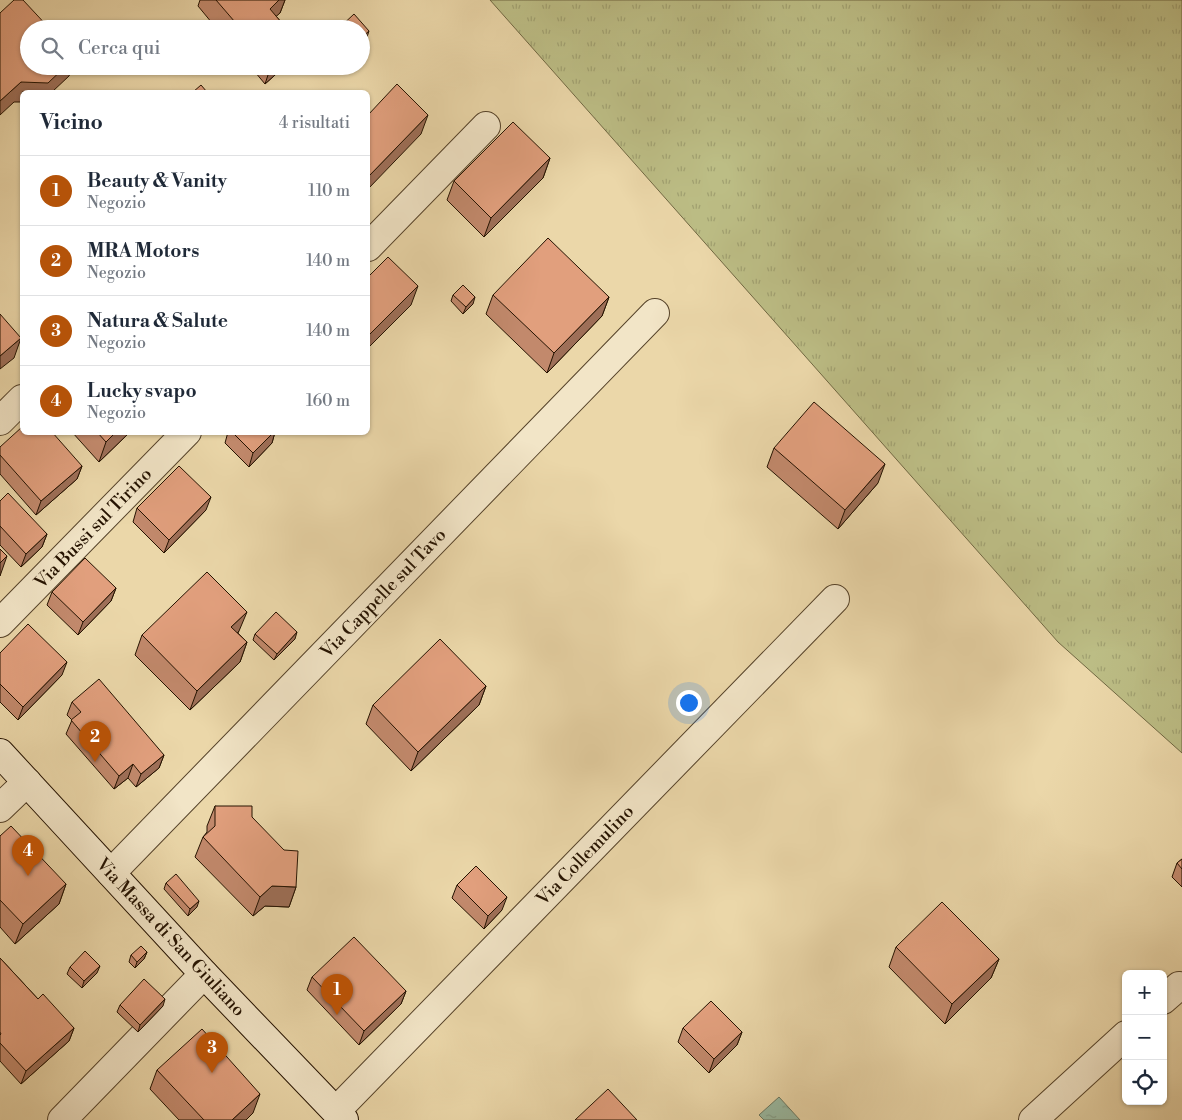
<!DOCTYPE html>
<html lang="it">
<head>
<meta charset="utf-8">
<style>
	body { margin:0; font-family:"Libre Bodoni",serif; background:#f2f2f3; color:#1f2937 }
	.controls { position:absolute; right:15px; bottom:15px; display:grid; overflow:hidden; border-radius:8px; box-shadow:0 1px 4px #0004 }
	.controls button { width:45px; height:45px; display:grid; place-items:center; padding:0; border:0; border-bottom:1px solid #e0e1e3; background:#fff; color:#1f2937; font:25px sans-serif }
	.you { position:absolute; left:688px; top:702px; width:18px; height:18px; margin:-12px; border:4px solid #fff; border-radius:50%; background:#1a73e8; box-shadow:0 0 0 8px #1a73e833 }
	.badge { display:grid; place-items:center; width:32px; height:32px; border-radius:50%; background:#b45309; color:#fff; font-size:16px; font-weight:700 }
	.pin { position:absolute; translate:-50% -41px; filter:drop-shadow(0 1px 2px #0008) }
	.pin::after { content:''; position:absolute; top:26px; width:18px; height:15px; background:inherit; clip-path:polygon(0 0,100% 0,50% 100%) }
	.list { margin:0; padding:0; list-style:none }
	h2 { display:flex; justify-content:space-between; align-items:center; height:65px; margin:0; padding:0 20px; font-size:21px }
	h2 small { font-size:16px; font-weight:400; color:#747a83 }
	.list li { display:grid; grid-template-columns:32px 1fr auto; gap:15px; align-items:center; box-sizing:border-box; height:70px; padding:0 20px; border-top:1px solid #e0e1e3 }
	.list b { display:block; font-size:19px; white-space:nowrap }
	.list p { margin:0; font-size:16px; white-space:nowrap; color:#747a83 }
	.list em { font-size:16px; font-style:normal; color:#747a83 }
	.icon { flex:none; width:28px; height:28px; fill:none; stroke:currentColor; stroke-width:2; stroke-linecap:round; stroke-linejoin:round }
	.map { position:relative; flex:none; width:1182px; height:1120px; overflow:hidden }
	.search { position:absolute; background:#fff; box-shadow:0 1px 4px #0004; left:20px; top:20px; width:350px; height:55px; display:flex; align-items:center; gap:12px; box-sizing:border-box; padding:0 18px; border-radius:28px; color:#747a83; font-size:19px }
	.panel { position:absolute; background:#fff; box-shadow:0 1px 4px #0004; left:20px; top:90px; width:350px; height:345px; border-radius:8px }
	.map>svg:first-child { display:block }
</style>
</head>
<body>
<div class="map">
<svg width="1182" height="1120" viewBox="0 0 1182 1120">
	<defs>
		<pattern id="grass-tufts" width="24" height="20" patternUnits="userSpaceOnUse" patternTransform="scale(1.25)"><rect width="24" height="20" fill="#bcbd85"/><path d="M3 7l-1-3M5 7V3M7 7l1-3M15 17l-1-3M17 17v-4M19 17l1-3" fill="none" stroke="#a1a171"/></pattern>
		<pattern id="water-ripples" width="26" height="14" patternUnits="userSpaceOnUse" patternTransform="scale(1.25)"><rect width="26" height="14" fill="#99baa2"/><path d="M2 4q2-2 4 0t4 0M15 11q2-2 4 0t4 0" fill="none" stroke="#849f8a"/></pattern>
	</defs>
	<rect width="100%" height="100%" fill="#ebd7a9"/>
	<filter id="stains"><feTurbulence type="fractalNoise" baseFrequency=".004" numOctaves="4"/><feColorMatrix values="0 0 0 0 .2 0 0 0 0 .09 0 0 0 0 .02 0 0 0 .5 -.17"/></filter>
	<radialGradient id="worn" r=".72"><stop offset=".6" stop-color="#630" stop-opacity="0"/><stop offset="1" stop-color="#630" stop-opacity=".3"/></radialGradient>
	<path fill="url(#grass-tufts)" stroke="#706842" d="M490,0H1182V753L1058,642Z"/>
	<path fill="url(#water-ripples)" stroke="#6a7761" d="M779,1097L800,1120H764L759,1115Z"/>
	<g fill="none" stroke-linecap="round" stroke-linejoin="round">
		<g stroke="#56432a" stroke-width="30">
			<g id="street">
				<path d="M368,247L486,126"/>
				<path d="M0,421L22,399"/>
				<path d="M0,623L187,432"/>
				<path d="M0,808L27,782"/>
				<path d="M111,873L655,313"/>
				<path d="M1163,1000L1179,986"/>
				<path d="M336,1111L835,599"/>
				<path d="M62,1120L204,974"/>
				<path d="M1033,1120L1126,1035"/>
			</g>
		</g>
		<g stroke="#241200" stroke-width="30">
			<path id="secondary" d="M0,753L204,974L344,1120"/>
		</g>
		<use href="#street" stroke="#f2e5c7" stroke-width="28"/>
		<use href="#secondary" stroke="#f2e5c7" stroke-width="28"/>
	</g>
	<g fill="#c2896c" stroke="#241200">
		<path d="M200,0H285L280,13L276,16L287,29H217L198,6Z"/>
		<path d="M250,66H285L265,84Z"/>
		<path d="M550,158L543,178L484,237L447,200L454,181Z"/>
		<path d="M453,295L473,304L463,314L451,301Z"/>
		<path d="M493,295L609,297L602,316L547,373L486,314Z"/>
		<path d="M72,432H130L99,462Z"/>
		<path d="M228,432H275L272,443L249,467L225,443Z"/>
		<path d="M0,447L82,466L77,479L36,515L0,474Z"/>
		<path d="M774,448L878,483L838,529L767,467Z"/>
		<path d="M0,501L47,534L42,547L21,567L0,545Z"/>
		<path d="M137,508L206,510L164,553L133,522Z"/>
		<path d="M116,588L111,601L78,635L47,605L52,592Z"/>
		<path d="M239,631L238,633L247,642L240,662L190,710L135,655L142,635Z"/>
		<path d="M255,634L295,639L274,660L253,640Z"/>
		<path d="M0,653L62,675L18,720L0,702Z"/>
		<path d="M486,686L479,705L411,771L366,724L373,705Z"/>
		<path d="M72,702L164,755L159,768L136,787L128,778L114,789L66,734L72,720L67,715Z"/>
		<path d="M215,806L252,817L296,887L289,907L265,906L253,916L195,857L203,837L207,832V826Z"/>
		<path d="M0,836L66,884L59,904L15,944L0,927Z"/>
		<path d="M1182,859V887L1172,877L1177,863Z"/>
		<path d="M166,883L197,907L188,916L164,889Z"/>
		<path d="M457,885L502,910L484,929L452,898Z"/>
		<path d="M896,947L999,959L991,978L945,1024L889,967Z"/>
		<path d="M147,952L144,959L135,968L129,962L131,955Z"/>
		<path d="M0,958L38,999L74,1028L69,1041L21,1084L0,1061Z"/>
		<path d="M70,967L97,973L82,988L67,974Z"/>
		<path d="M312,977L406,991L401,1004L359,1045L307,990Z"/>
		<path d="M120,1005L163,1006L138,1032L117,1012Z"/>
		<path d="M683,1028L742,1032L737,1045L709,1073L678,1042Z"/>
		<path d="M157,1070L253,1113L246,1120H179L150,1089Z"/>
	</g>
	<g fill="#9e6f58" stroke="#241200">
		<path d="M279,0H285L280,13L263,28L270,9Z"/>
		<path d="M369,31L367,37L361,43V38Z"/>
		<path d="M66,66H73L69,76L52,92H22V102H14L0,115V101L21,82Z"/>
		<path d="M271,66H285L265,84Z"/>
		<path d="M428,115L421,134L368,189V177Z"/>
		<path d="M550,158L543,178L484,237L491,218Z"/>
		<path d="M418,286L411,305L368,348V336Z"/>
		<path d="M475,297L473,304L463,314L466,307Z"/>
		<path d="M609,297L602,316L547,373L554,353Z"/>
		<path d="M21,338L14,358L0,369V356Z"/>
		<path d="M116,432H130L99,462L106,442Z"/>
		<path d="M274,432H275L272,443L249,467L253,453Z"/>
		<path d="M885,464L878,483L838,529L845,510Z"/>
		<path d="M82,466L77,479L36,515L41,501Z"/>
		<path d="M211,497L206,510L164,553L169,540Z"/>
		<path d="M47,534L42,547L21,567L26,554Z"/>
		<path d="M7,556L0,576V563Z"/>
		<path d="M116,588L111,601L78,635L83,622Z"/>
		<path d="M247,612L239,631L224,646L231,627Z"/>
		<path d="M297,632L295,639L274,660L277,654Z"/>
		<path d="M247,642L240,662L190,710L197,691Z"/>
		<path d="M67,662L62,675L18,720L23,707Z"/>
		<path d="M486,686L479,705L411,771L418,752Z"/>
		<path d="M164,755L159,768L136,787L141,774Z"/>
		<path d="M133,764L128,778L114,789L119,776Z"/>
		<path d="M66,884L59,904L15,944L23,924Z"/>
		<path d="M272,886L296,887L289,907L265,906L253,916L260,897Z"/>
		<path d="M507,897L502,910L484,929L488,916Z"/>
		<path d="M199,901L197,907L188,916L190,909Z"/>
		<path d="M147,952L144,959L135,968L137,962Z"/>
		<path d="M999,959L991,978L945,1024L952,1004Z"/>
		<path d="M100,966L97,973L82,988L84,981Z"/>
		<path d="M406,991L401,1004L359,1045L364,1031Z"/>
		<path d="M165,999L163,1006L138,1032L140,1025Z"/>
		<path d="M74,1028L69,1041L21,1084L26,1071Z"/>
		<path d="M742,1032L737,1045L709,1073L714,1059Z"/>
		<path d="M260,1094L253,1113L246,1120H232Z"/>
	</g>
	<g fill="#e19f7d" stroke="#241200">
		<path d="M14,0H23L50,29H29V66H66L48,83L21,82L0,101V13Z"/>
		<path d="M216,0H279L270,9L287,29H241Z"/>
		<path d="M354,14L369,31L361,38V29H338Z"/>
		<path d="M397,84L428,115L368,177V115Z"/>
		<path d="M201,85L207,92H193Z"/>
		<path d="M513,122L550,158L491,218L454,181Z"/>
		<path d="M548,238L609,297L554,353L493,295Z"/>
		<path d="M388,257L418,286L368,336V277Z"/>
		<path d="M463,285L475,297L466,307L453,295Z"/>
		<path d="M0,314L21,338L0,356Z"/>
		<path d="M814,402L885,464L845,510L774,448Z"/>
		<path d="M22,427V432H52L82,466L41,501L0,455V447Z"/>
		<path d="M97,432H116L106,442Z"/>
		<path d="M232,432H274L253,453Z"/>
		<path d="M179,466L211,497L169,540L137,508Z"/>
		<path d="M8,493L47,534L26,554L0,526V501Z"/>
		<path d="M0,549L7,556L0,563Z"/>
		<path d="M85,558L116,588L83,622L52,592Z"/>
		<path d="M207,572L247,612L231,627L247,642L197,691L142,635Z"/>
		<path d="M276,612L297,632L277,654L255,634Z"/>
		<path d="M28,624L67,662L23,707L0,684V653Z"/>
		<path d="M440,639L486,686L418,752L373,705Z"/>
		<path d="M99,679L164,755L141,774L133,764L119,776L71,720L81,712L72,702Z"/>
		<path d="M215,806H252V817L284,850L298,851L296,887L272,886L260,897L203,837L215,826Z"/>
		<path d="M11,826L66,884L23,924L0,900V836Z"/>
		<path d="M1182,859V869L1177,863Z"/>
		<path d="M476,866L507,897L488,916L457,885Z"/>
		<path d="M176,874L199,901L190,909L166,883Z"/>
		<path d="M942,902L999,959L952,1004L896,947Z"/>
		<path d="M354,937L406,991L364,1031L312,977Z"/>
		<path d="M141,946L147,952L137,962L131,955Z"/>
		<path d="M85,951L100,966L84,981L70,967Z"/>
		<path d="M0,958L38,999L43,994L74,1028L26,1071L0,1043V1035L1,1034L0,1032Z"/>
		<path d="M144,979L165,999L140,1025L120,1005Z"/>
		<path d="M711,1001L742,1032L714,1059L683,1028Z"/>
		<path d="M202,1029L260,1094L232,1120H204L157,1070Z"/>
		<path d="M608,1089L637,1120H575Z"/>
	</g>
	<g text-anchor="middle" stroke-width="4" stroke-linejoin="round" paint-order="stroke">
		<g font-size="18" fill="#241200" stroke="#f2e5c7">
			<text transform="translate(93 528) rotate(-46)" y="6">Via Bussi sul Tirino</text>
			<text transform="translate(383 593) rotate(-46)" y="6">Via Cappelle sul Tavo</text>
			<text transform="translate(585 855) rotate(-46)" y="6">Via Collemulino</text>
			<text transform="translate(171 937) rotate(47)" y="6">Via Massa di San Giuliano</text>
		</g>
	</g>
	<rect width="100%" height="100%" filter="url(#stains)"/>
	<rect width="100%" height="100%" fill="url(#worn)"/>
</svg>
<div class="controls">
<button>+</button>
<button>−</button>
<button><svg class="icon" aria-label="locate" viewBox="0 0 24 24"><circle cx="12" cy="12" r="6"/><path d="M12 2v4M12 18v4M2 12h4M18 12h4"/></svg></button>
</div>
<div class="you"></div>
<div class="pin badge" style="left:337px;top:1015px">1</div>
<div class="pin badge" style="left:95px;top:762px">2</div>
<div class="pin badge" style="left:212px;top:1073px">3</div>
<div class="pin badge" style="left:28px;top:876px">4</div>
<div class="search"><svg class="icon" aria-label="search" viewBox="0 0 24 24"><circle cx="10" cy="10" r="6"/><path d="M15 15l6 6"/></svg>Cerca qui</div>
<section class="panel">
<h2>Vicino<small>4 risultati</small></h2>
<ul class="list">
<li><span class="badge">1</span><div><b>Beauty &amp; Vanity</b><p>Negozio</p></div><em>110 m</em></li>
<li><span class="badge">2</span><div><b>MRA Motors</b><p>Negozio</p></div><em>140 m</em></li>
<li><span class="badge">3</span><div><b>Natura &amp; Salute</b><p>Negozio</p></div><em>140 m</em></li>
<li><span class="badge">4</span><div><b>Lucky svapo</b><p>Negozio</p></div><em>160 m</em></li>
</ul>
</section>
</div>
</body>
</html>
